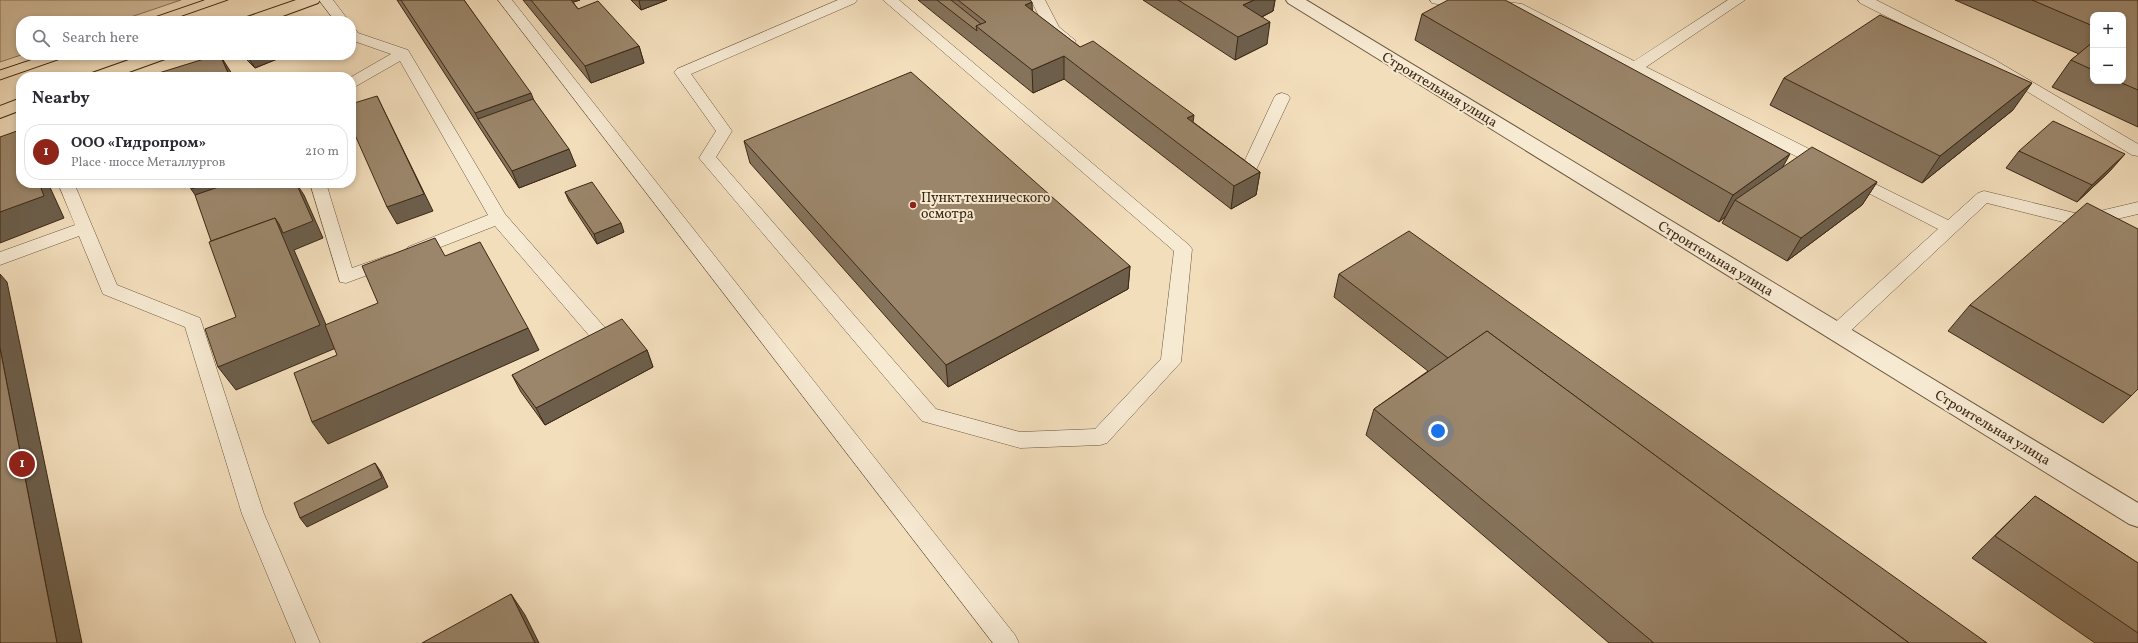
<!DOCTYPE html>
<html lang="en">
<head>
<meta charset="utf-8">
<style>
	body { margin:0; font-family:Vollkorn,serif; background:#f7f7f7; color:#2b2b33 }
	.controls { position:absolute; right:12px; top:12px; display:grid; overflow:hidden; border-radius:8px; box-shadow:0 2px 6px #0003 }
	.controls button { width:36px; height:36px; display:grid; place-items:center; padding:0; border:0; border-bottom:1px solid #e1e1e2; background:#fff; color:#2b2b33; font:20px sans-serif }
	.you { position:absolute; left:1438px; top:431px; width:14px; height:14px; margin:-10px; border:3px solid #fff; border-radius:50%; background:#1a73e8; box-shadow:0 0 0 6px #1a73e833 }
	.badge { display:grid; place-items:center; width:26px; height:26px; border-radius:50%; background:#8f2418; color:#fff; font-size:13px; font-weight:700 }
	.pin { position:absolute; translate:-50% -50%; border:2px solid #fff; box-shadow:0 1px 4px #0006 }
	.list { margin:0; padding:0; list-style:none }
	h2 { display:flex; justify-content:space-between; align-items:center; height:52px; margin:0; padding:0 16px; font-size:17px }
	h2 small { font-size:13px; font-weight:400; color:#7c7c81 }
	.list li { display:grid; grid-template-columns:26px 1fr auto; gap:12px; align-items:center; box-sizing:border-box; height:56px; margin:0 8px 8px; padding:0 8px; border:1px solid #e1e1e2; border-radius:16px }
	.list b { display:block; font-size:15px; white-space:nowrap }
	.list p { margin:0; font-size:13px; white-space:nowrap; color:#7c7c81 }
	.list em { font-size:13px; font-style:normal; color:#7c7c81 }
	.icon { flex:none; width:22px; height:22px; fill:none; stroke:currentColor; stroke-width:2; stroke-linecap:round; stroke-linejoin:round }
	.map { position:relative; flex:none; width:2138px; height:643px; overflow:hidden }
	.search { position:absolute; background:#fff; box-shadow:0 2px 6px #0003; left:16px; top:16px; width:340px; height:44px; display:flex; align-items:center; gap:10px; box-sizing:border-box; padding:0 14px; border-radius:16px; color:#7c7c81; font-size:15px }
	.panel { position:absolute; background:#fff; box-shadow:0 2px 6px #0003; left:16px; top:72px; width:340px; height:116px; border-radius:16px }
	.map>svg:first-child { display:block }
</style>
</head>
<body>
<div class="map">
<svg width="2138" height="643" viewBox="0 0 2138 643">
	<rect width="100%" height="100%" fill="#f3debc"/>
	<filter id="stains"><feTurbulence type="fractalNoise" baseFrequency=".005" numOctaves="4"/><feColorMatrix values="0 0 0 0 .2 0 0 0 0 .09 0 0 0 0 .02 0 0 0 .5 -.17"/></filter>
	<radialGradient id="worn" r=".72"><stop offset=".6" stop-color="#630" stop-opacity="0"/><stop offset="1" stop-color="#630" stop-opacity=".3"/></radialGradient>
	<path fill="#d4bf9f" stroke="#887359" d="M0,0H181L119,21H21V55L0,62Z"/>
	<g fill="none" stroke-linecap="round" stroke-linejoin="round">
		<g stroke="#6a553d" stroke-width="1">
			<g id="service">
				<path d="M319,0H333L349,21H335Z"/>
				<path d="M498,0H512L1015,635L1019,643H993Z"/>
				<path d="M838,0H857L855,3L691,74L732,131L716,157L936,409L1020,432L1095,429L1161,359L1174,251L883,0H899L1189,245L1192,249L1181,362L1107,443L1100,445L1020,448L922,421L699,158L716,131L674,72L677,69Z"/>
				<path d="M1031,0H1045L1059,27L1076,41L1074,44C1052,50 1039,15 1031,0Z"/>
				<path d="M1430,0H1478L1480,3L1478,6L1473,7L1437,4L1432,3Z"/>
				<path d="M1728,0H1745L1646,67L1831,160L1833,164L1831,168L1825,169L1819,168L1514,11L1495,8L1493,5L1495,2L1500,1L1522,4L1634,61Z"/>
				<path d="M1858,0H1876L1995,60L2138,144V156L2132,155L1985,66L1860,3Z"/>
				<path d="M351,29L356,30L358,33L408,50L505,214L607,330L610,335L607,340L600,342L593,340L495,226L420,255L414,257L408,255L405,251L408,247L488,215L400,61L351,89V77L391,54L351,40Z"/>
				<path d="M1282,93L1288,95L1290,98L1256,170L1254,174C1243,177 1230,168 1224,159L1226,155L1232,154L1245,160L1274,98L1276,95Z"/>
				<path d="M1851,172L1948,220L1978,193L1984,191L2083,215L2138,202V214L2083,227L1987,203L1844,337L1837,339L1830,337L1827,332L1830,327L1938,229L1845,181L1843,177L1845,173Z"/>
				<path d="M58,183H74L117,285L200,318L264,514L320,643H296L242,514L185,327L103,294L79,236L0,265V252L75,225Z"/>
				<path d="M310,183H326L352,268L389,255L395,257L398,261L395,265L346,283L340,282Z"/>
			</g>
		</g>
		<g stroke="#6a553d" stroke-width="2">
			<path id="minor" d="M1286,0H1306L2138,503V527L2129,524L1288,3Z"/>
		</g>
		<g stroke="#3c2713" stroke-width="2">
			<g id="primary">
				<path d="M296,0H320L318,3L269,21H245L247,17Z"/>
				<path d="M143,55H168L165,59L115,77H89L92,73Z"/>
				<path d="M21,98V110L0,118V106Z"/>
			</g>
		</g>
		<use href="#service" fill="#f7ead3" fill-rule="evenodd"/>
		<use href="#minor" fill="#f7ead3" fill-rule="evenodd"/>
		<use href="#primary" fill="#f3debc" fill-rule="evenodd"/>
		<g stroke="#3c2713" stroke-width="1">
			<path d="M143,21L204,0"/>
			<path d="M168,21L228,0"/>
			<path d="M0,70L45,55"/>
			<path d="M0,80L72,55"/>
		</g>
	</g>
	<g fill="#85735c" stroke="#3c2713" fill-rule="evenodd">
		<path d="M397,0H464L533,99L576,166L519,188Z"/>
		<path d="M523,0H580L573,2L578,9L639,46L644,63L591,83Z"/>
		<path d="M631,0H667L641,10Z"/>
		<path d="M918,0H1030L1032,11L1080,47L1193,122L1260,172L1256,195L1231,209L1064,79L1033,93Z"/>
		<path d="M1143,0H1275L1273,11L1262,17L1267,44L1235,60Z"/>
		<path d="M1955,0H2138V127L2052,87L2071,60L2079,54ZM2093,15H2123V81H2093Z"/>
		<path d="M1422,14L1783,167L1877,182L1862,205L1787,261L1722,223L1726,216L1719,222L1415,40Z"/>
		<path d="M244,55H287L255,68L247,60Z"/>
		<path d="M1784,78L2013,110L1922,183L1770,105Z"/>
		<path d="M744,141L1130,266L1128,289L948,387L750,163Z"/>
		<path d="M2019,151L2110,171L2077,202L2006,168Z"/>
		<path d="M565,192L624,232L597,244L569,201Z"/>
		<path d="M1339,274L1987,643H1609L1366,435L1374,409L1428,371L1334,297Z"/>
		<path d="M1970,305L2131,396L2103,423L1948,331Z"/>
		<path d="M647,350L653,367L545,425L521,392L512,375Z"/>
		<path d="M2035,496L2138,563V643H2095L1972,558Z"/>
	</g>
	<g fill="#6c5e4b" stroke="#3c2713">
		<path d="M566,0H580L568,4Z"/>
		<path d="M641,0H667L641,10L639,1Z"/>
		<path d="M1254,0H1275L1273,11L1240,28L1243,5Z"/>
		<path d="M1032,2L1033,24L1025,5Z"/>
		<path d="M1270,22L1267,44L1235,60L1238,37Z"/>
		<path d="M639,46L644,63L591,83L585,66Z"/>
		<path d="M220,55L234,77H230Z"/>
		<path d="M259,55H287L255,68L249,59Z"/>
		<path d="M1064,56V79L1033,93L1032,70Z"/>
		<path d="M2032,83L2013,110L1922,183L1940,156Z"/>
		<path d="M531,93L540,116L478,119L475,113Z"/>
		<path d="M377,96L433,211L397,224L387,207Z"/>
		<path d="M1194,115L1191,138L1187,118Z"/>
		<path d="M17,131L21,136V141Z"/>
		<path d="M569,149L576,166L519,188L512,171Z"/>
		<path d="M1790,154L1775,181L1735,200L1726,216L1719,222L1733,195Z"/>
		<path d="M2125,154L2110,171L2077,202L2092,185Z"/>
		<path d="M1260,172L1256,195L1231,209L1234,186Z"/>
		<path d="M1877,182L1862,205L1787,261L1801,238Z"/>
		<path d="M39,183H48L64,218L0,243V212Z"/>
		<path d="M209,183H281L207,212L191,189Z"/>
		<path d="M296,183L304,195L323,238L294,250L336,348L236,390L218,367L275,218Z"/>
		<path d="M621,223L624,232L597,244L594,234Z"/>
		<path d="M1130,266L1128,289L948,387L946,365Z"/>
		<path d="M0,274L7,282L82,643H57L0,348Z"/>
		<path d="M528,328L539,350L328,444L312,422Z"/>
		<path d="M647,350L653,367L545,425L536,408Z"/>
		<path d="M375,463L381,472L388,487L307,527L300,518Z"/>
		<path d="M511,594L525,615L539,643H535Z"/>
	</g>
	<g fill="#9b866b" stroke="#3c2713">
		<path d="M401,0H464L531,93L475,113Z"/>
		<path d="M531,0H571L578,9L598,1L639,46L585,66Z"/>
		<path d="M937,0H951L981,24L976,26L977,31Z"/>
		<path d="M958,0H1030L1032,2L1025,5L1080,47L1093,41L1194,115L1187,118L1260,172L1234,186L1064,56L1032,70L976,26L986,22Z"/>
		<path d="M1178,0H1254L1243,5L1270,22L1238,37Z"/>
		<path d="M1448,0H1505L1790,154L1733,195L1422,14Z"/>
		<path d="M2032,0H2138V90L2117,81H2123V15H2093V26Z"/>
		<path d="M1880,15L2032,83L1940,156L1784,78Z"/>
		<path d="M2093,42V70L2071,60Z"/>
		<path d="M217,55H220L230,77H150L149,76Z"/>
		<path d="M246,55H259L249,59Z"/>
		<path d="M911,72L1130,266L946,365L744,141Z"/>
		<path d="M377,96L424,194L387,207L351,126V104Z"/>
		<path d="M533,99L569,149L512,171L478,119Z"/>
		<path d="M2053,121L2125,154L2092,185L2019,151Z"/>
		<path d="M17,131L21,141V183H39L44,196L0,212V137Z"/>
		<path d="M1812,147L1877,182L1801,238L1735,200Z"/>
		<path d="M592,182L621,223L594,234L565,192Z"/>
		<path d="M188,183H209L191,189Z"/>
		<path d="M230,183H296L313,221L283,233L279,224L275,218L211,241L195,195Z"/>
		<path d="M2087,203L2138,229V389L2131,396L1970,305Z"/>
		<path d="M275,218L320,325L218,367L205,329L236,317L209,242Z"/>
		<path d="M1409,231L1987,643H1909L1487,331L1448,358L1339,274Z"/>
		<path d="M435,238L445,256L480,242L528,328L312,422L294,373L337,355L325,325L378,303L362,266Z"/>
		<path d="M622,319L647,350L536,408L512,375Z"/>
		<path d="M1487,331L1909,643H1654L1374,409Z"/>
		<path d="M0,348L57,643H0Z"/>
		<path d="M375,463L382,478L300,518L294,503Z"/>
		<path d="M2035,496L2138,563V633L1995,536Z"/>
		<path d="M511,594L535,643H422Z"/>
	</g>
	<circle fill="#8f2418" stroke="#f7ead3" stroke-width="1.5" cx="913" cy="205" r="4"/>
	<g text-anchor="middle" stroke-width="4" stroke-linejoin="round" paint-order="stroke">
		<g font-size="14" fill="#3c2713" stroke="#f7ead3">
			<text transform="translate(1440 89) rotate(31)" y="5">Строительная улица</text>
			<text transform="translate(1716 258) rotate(31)" y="5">Строительная улица</text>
			<text transform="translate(1993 427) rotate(31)" y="5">Строительная улица</text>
		</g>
		<g font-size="14" fill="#3c2713" stroke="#f7ead3" text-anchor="start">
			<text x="921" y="202">Пункт технического<tspan x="921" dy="16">осмотра</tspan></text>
		</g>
	</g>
	<rect width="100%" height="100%" filter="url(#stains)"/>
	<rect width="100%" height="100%" fill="url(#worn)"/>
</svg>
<div class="controls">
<button>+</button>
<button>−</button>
</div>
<div class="you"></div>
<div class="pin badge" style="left:22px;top:464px">1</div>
<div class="search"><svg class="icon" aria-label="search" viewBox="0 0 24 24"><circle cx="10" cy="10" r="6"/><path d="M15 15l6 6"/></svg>Search here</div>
<section class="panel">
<h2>Nearby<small></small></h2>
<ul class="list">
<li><span class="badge">1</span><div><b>ООО «Гидропром»</b><p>Place · шоссе Металлургов</p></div><em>210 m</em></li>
</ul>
</section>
</div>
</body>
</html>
